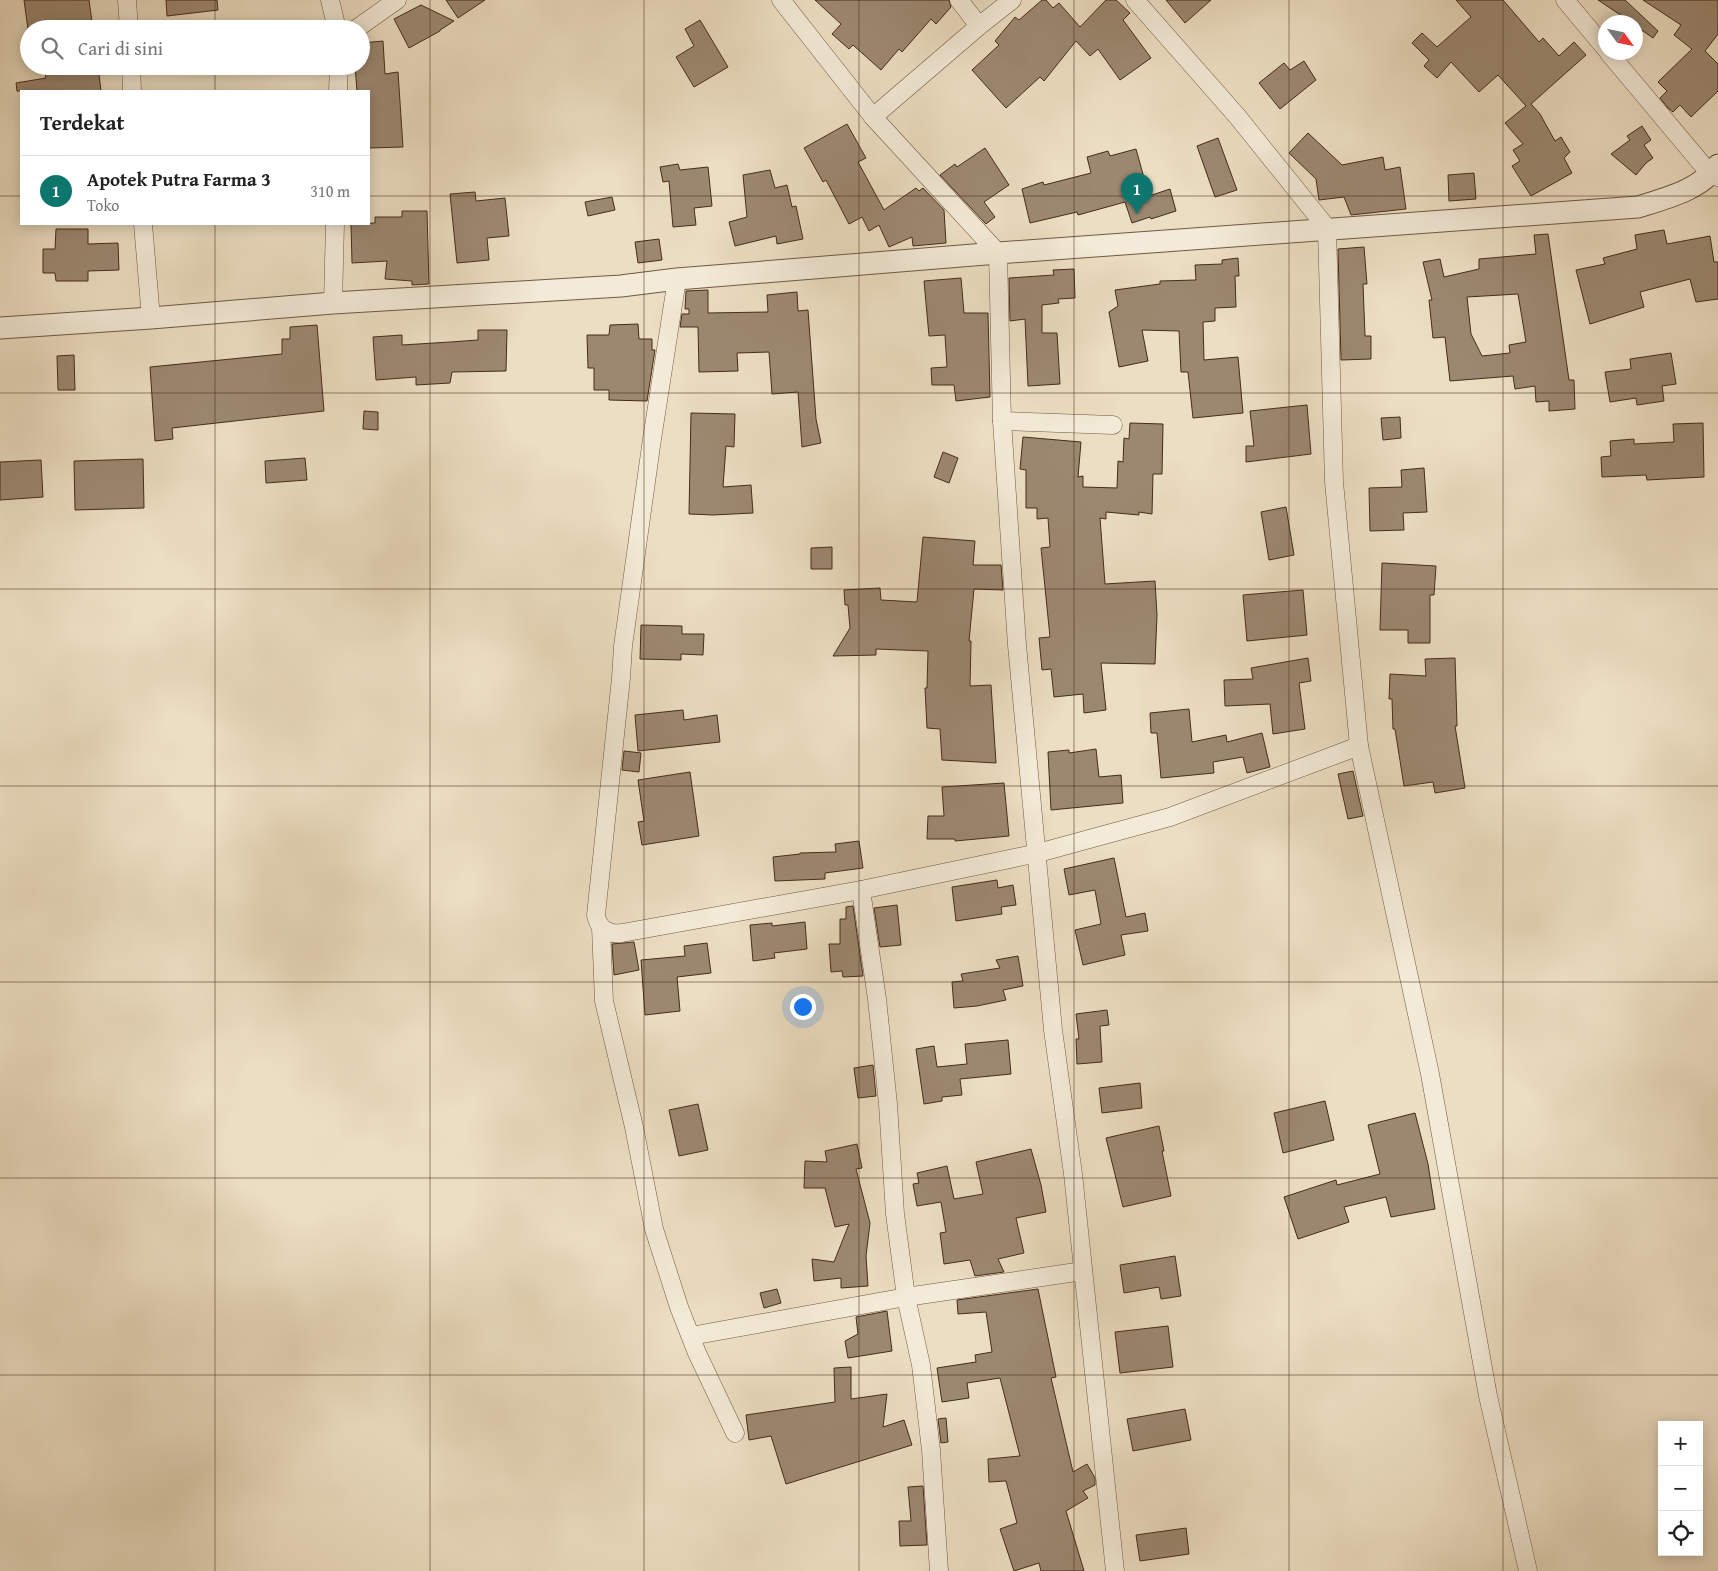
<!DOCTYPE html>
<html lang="id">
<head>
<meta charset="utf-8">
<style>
	body { margin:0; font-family:"Gentium Book Plus",serif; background:#f6f6f6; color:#222 }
	.controls { position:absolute; right:15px; bottom:15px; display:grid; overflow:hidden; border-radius:0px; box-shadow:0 2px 12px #0003 }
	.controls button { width:45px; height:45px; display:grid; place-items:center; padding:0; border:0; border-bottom:1px solid #e0e0e0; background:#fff; color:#222; font:25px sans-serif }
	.compass { position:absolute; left:1598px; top:15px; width:45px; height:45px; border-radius:50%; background:#fff; box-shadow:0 2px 12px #0003; rotate:123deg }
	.you { position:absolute; left:802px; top:1006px; width:18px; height:18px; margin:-12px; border:4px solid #fff; border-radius:50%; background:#1a73e8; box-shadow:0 0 0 8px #1a73e833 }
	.badge { display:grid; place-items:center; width:32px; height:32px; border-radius:50%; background:#0f766e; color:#fff; font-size:16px; font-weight:700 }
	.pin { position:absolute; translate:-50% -41px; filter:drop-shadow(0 1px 2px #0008) }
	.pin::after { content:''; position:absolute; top:26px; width:18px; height:15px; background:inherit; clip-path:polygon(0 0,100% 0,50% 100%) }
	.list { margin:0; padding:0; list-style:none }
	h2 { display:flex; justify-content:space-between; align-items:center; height:65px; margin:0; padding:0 20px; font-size:21px }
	h2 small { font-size:16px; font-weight:400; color:#767676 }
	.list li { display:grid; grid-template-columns:32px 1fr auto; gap:15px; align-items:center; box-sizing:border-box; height:70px; padding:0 20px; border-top:1px solid #e0e0e0 }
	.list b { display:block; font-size:19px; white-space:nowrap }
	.list p { margin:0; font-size:16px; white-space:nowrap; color:#767676 }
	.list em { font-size:16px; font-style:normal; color:#767676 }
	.icon { flex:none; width:28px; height:28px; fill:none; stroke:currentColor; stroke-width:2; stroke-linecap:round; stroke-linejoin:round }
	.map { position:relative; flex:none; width:1718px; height:1571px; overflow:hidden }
	.search { position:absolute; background:#fff; box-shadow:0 2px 12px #0003; left:20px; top:20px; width:350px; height:55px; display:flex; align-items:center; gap:12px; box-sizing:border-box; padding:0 18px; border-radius:28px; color:#767676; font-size:19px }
	.panel { position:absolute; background:#fff; box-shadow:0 2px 12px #0003; left:20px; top:90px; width:350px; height:135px; border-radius:0px }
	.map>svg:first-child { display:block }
</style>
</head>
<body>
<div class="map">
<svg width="1718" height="1571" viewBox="0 0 1718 1571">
	<rect width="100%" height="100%" fill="#ecdec2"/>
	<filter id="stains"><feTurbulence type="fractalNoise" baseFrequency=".004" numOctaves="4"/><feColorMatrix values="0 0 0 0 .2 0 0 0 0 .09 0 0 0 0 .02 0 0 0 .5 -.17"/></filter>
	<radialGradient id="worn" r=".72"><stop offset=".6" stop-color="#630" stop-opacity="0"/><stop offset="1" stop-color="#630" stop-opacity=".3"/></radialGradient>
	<g fill="#9c8871" stroke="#462b19" fill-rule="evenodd">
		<path d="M24,0H89L93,29H28Z"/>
		<path d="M166,0H217L218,10L167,16Z"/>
		<path d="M446,0H485L458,18Z"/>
		<path d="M815,0H949L951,7L936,24L931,19L902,52L899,49L881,70L853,45L849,49L832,34L841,24Z"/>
		<path d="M1042,0H1046L1053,8L1059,3L1080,27L1106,0H1116L1130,13L1123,20L1151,58L1120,80L1098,49L1090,56L1076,41L1044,81L1040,77L1006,108L972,70L999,45L995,41L1015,17L1019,20Z"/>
		<path d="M1166,0H1211L1185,23Z"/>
		<path d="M1456,0H1503L1539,42L1543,38L1559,56L1574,42L1586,55L1531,104L1540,114L1555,141L1561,137L1570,152L1564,158L1572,173L1531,196L1512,166L1520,161L1513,150L1523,144L1505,123L1526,106L1498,75L1479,92L1451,62L1437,78L1424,66L1429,60L1412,43L1422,33L1437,47L1471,17Z"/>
		<path d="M1598,0H1625L1658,31L1653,38L1636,26V22H1631Z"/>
		<path d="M1643,0H1718V34L1705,51L1718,64V91L1691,117L1680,105L1673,112L1668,108L1660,98L1667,91L1658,82L1692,49L1674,35L1681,25Z"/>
		<path d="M421,5L454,21L440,30V31L409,48L394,19Z"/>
		<path d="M700,20L728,67L694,87L676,57L694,46L685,29Z"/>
		<path d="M383,41L385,74L398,72L403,147L369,148V91H357L355,66H361V43Z"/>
		<path d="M1304,61L1316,80L1280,109L1259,83L1284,63L1290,70Z"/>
		<path d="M44,66H98L101,91H17L16,83L46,78Z"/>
		<path d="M847,124L866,158L858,162L884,210L916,188L919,191L923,188L944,210L946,243L913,246L912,237L889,247L879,225L869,231L862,217L849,224L826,180L823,182L804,148Z"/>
		<path d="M1642,126L1651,140L1644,145L1653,158L1646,163L1636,175L1611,154L1630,140L1627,136Z"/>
		<path d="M1308,133L1342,165L1383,157L1385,170L1400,167L1406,209L1351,215L1344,197L1319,200L1316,179L1289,153Z"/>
		<path d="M1218,138L1237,190L1215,197L1197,146Z"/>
		<path d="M985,148L1009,185L984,202L995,217L986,224L940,175L955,164L957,167Z"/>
		<path d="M1136,149L1149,196L1170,189L1176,211L1151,219L1150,217L1132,223L1125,202L1078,215L1077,212L1030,223L1022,189L1043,182L1044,185L1091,173L1087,157L1108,151L1110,156Z"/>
		<path d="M678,164L680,170L708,167L712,206L694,208L696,225L673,227L669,181L663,182L660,167Z"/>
		<path d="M770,170L775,188L787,185L792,207L796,206L803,239L777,244L776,236L735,246L729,222L747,217L743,175Z"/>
		<path d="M1474,173L1476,199L1449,201L1448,175Z"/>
		<path d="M475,192L476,201L505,198L509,236L487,238L489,260L457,263L450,194Z"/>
		<path d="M612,197L615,210L588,216L585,202Z"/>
		<path d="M402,211H427L429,284L412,285V281L385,279L387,261L352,263L351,224L375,223V217H402Z"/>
		<path d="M56,229H88V244L118,243L119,270L88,271V281H56L55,273H43V249H55Z"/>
		<path d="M1664,230L1667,244L1710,236L1714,262H1718V299L1696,302L1690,279L1640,292L1644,307L1590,324L1576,270L1605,264L1603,258L1637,249L1635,235Z"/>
		<path d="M1548,234L1569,380H1574L1575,409L1549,411V401L1536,402L1535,386L1515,389L1513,376L1450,381L1445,337L1433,338L1429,300H1432L1423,262L1440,259L1444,277L1479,269V259L1536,254L1534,235ZM1518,294L1526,342L1509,345L1510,353L1482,356L1471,334L1467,297Z"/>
		<path d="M659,239L662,260L638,263L635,242Z"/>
		<path d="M1364,247L1367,284H1363L1365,336H1371V359L1341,360L1338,249Z"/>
		<path d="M1238,258L1239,276H1235L1236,307L1215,308V321L1203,322L1204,360L1238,357L1243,413L1193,418L1188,372H1181L1179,331L1142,330L1148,361L1119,367L1109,312L1118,306L1115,290L1160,284V281L1196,280L1195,265L1222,264V260Z"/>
		<path d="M1074,269L1075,298L1058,299L1059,303L1042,305V333H1057L1060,384L1028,386L1025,319L1010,321L1009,278L1054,275L1053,270Z"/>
		<path d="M961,278L964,313H988L990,397L956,401L954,385H932L931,368L947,367L945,335L929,336L924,281Z"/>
		<path d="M708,290V313L768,312L767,295L797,292L798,311L808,310L816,419L821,443L802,447L798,392L772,394L769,352L737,353L738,371L699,372L698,327H680L682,314H689V309H685L686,291Z"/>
		<path d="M638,324L639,339H652V350H655L647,401L609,400V390H594V368H588L587,335H609L610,325Z"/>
		<path d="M317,325L324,411L172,428L173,439L155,441L150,367L282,354V339H290V327Z"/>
		<path d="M478,330H507L506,371L452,372L450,383L416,385V377L376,380L373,337L402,335V345L450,342L478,340Z"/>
		<path d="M1671,353L1676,384L1662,386L1664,401L1637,405L1636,398L1610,402L1605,372L1631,369L1630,359Z"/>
		<path d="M74,355L75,390H58L57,356Z"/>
		<path d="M1307,405L1311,454L1246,462V446H1254L1250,411Z"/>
		<path d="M364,411L378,412V430L363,429Z"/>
		<path d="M691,413L735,414L734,447L726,446L723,487L751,485L753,513L713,515L689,514Z"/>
		<path d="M1400,417L1401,438L1383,440L1381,418Z"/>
		<path d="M1130,423L1163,424L1162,474H1153L1152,514L1139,512V515L1106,512V519L1100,518L1105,584L1155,581L1157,615L1155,664L1101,663L1106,710L1084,713L1083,694L1054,697L1051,669L1042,670L1039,638L1050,637L1041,548L1050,547L1048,518L1037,519V508H1026V470L1020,469L1023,437L1081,442L1078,477L1083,476V487L1117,488L1118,461L1123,462L1124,438L1129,439Z"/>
		<path d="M1703,423L1704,477L1647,480L1646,475L1602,477L1601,457L1611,456L1610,441L1634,439V444L1674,442L1673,424Z"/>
		<path d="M943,452L958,458L949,483L934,477Z"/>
		<path d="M305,458L307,480L266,483L265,461Z"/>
		<path d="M143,459L144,508L75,510L74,461Z"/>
		<path d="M41,460L43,497L0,500V462Z"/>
		<path d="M1424,468L1427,512L1403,513L1404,530L1370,531L1369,488L1402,487L1401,470Z"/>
		<path d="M1286,507L1294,555L1269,560L1261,512Z"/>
		<path d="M923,537L975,541L973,565H1001L1003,590L974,589L969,641H971L970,686L991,685L996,763L942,760L940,729L927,728L925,688H927L928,651L876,649V655L833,656L850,628L848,605H845L844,590L880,588L881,600L917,602Z"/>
		<path d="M832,547V569H811V548Z"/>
		<path d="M1382,563L1436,566L1434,595H1430V643H1408V630H1380Z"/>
		<path d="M1303,590L1307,635L1247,641L1243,595Z"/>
		<path d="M641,625L682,626V634H704L703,655L681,654V660L640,659Z"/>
		<path d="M1308,658L1311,681L1299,683L1305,729L1273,734L1270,704L1225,706L1224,680L1253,679L1251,668Z"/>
		<path d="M1455,658L1457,726H1455L1465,788L1435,793L1433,782L1404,786L1395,729H1393L1392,699H1389L1390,674L1426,676L1425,659Z"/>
		<path d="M1189,709L1192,742L1226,735L1227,742L1262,733L1270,767L1247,773L1243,757L1213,762L1214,773L1161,778L1157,733H1151L1150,713Z"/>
		<path d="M683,710L684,720L717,715L720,742L638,751L635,715Z"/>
		<path d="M1096,749L1099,777L1121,775L1123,803L1051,810L1048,752L1069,750V753Z"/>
		<path d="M624,751L641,753L639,772L622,770Z"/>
		<path d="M1353,771L1363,816L1348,819L1338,774Z"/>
		<path d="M690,772L699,836L642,845L638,822L644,821L638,780Z"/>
		<path d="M1004,783L1009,836L955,841V839H927L928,816H944L942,787Z"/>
		<path d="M859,841L863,868L825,873V879L775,881L773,857L800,854V853L836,852L835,844Z"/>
		<path d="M1114,858L1126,917L1145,913L1148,931L1121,935L1125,955L1083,965L1075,930L1101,924L1095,890L1069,895L1064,869Z"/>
		<path d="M997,880L998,888L1013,885L1016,905L1001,907L1002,914L956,921L952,887Z"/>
		<path d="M897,905L901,945L880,947L874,908Z"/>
		<path d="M853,906L863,976L843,977L842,971L831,972L829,944H840V919H846V907Z"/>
		<path d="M805,922L807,949L774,953L775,958L753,961L750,925L772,923V926Z"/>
		<path d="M634,942L639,970L614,975L612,944Z"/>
		<path d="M707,943L711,973L677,977L680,1011L645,1015L641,960L685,956L684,946Z"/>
		<path d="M1018,956L1023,986L1003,990L1006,1000L977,1006L954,1008L952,982L963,981L961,974L1000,968L996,960Z"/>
		<path d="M1107,1010L1109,1025L1100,1026L1102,1062L1077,1064L1076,1039H1079L1076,1014Z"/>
		<path d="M1008,1040L1011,1074L960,1079L962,1095L942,1097V1101L924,1104L916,1049L934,1046L937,1067L967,1064L965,1044Z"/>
		<path d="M873,1065L876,1096L858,1098L854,1068Z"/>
		<path d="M1140,1083L1142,1108L1102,1113L1099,1088Z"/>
		<path d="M1325,1101L1334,1140L1283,1153L1274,1113Z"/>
		<path d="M698,1104L708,1150L679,1156L669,1110Z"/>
		<path d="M1415,1113L1428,1164L1435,1209L1391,1217L1386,1197L1344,1207L1349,1222L1298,1239L1284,1197L1336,1180L1337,1185L1380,1174L1368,1125Z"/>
		<path d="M1159,1126L1164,1151H1162L1171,1196L1123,1207L1106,1138Z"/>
		<path d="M857,1144L862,1168L856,1169L870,1223L866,1256L868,1286L841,1288V1278L814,1281L812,1259L834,1262L849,1224L835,1227L825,1188H804L805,1161L827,1162L825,1151Z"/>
		<path d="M1031,1149L1041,1185L1046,1212L1016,1218L1024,1253L998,1259L1004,1272L975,1276L970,1260L944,1264L940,1233L946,1232L941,1202L917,1206L913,1184L919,1183L917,1173L947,1166L954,1199L983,1194L976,1162Z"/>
		<path d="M1175,1256L1181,1296L1161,1299L1159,1287L1124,1293L1120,1265Z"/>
		<path d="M777,1289L781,1303L764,1308L760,1293Z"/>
		<path d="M1038,1289L1056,1377L1051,1378L1073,1472L1087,1464L1095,1478V1485L1083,1491L1088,1498L1066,1511L1084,1571H1041L1039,1563L1014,1571L1000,1529L1017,1523L1006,1481L989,1482L988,1459L1020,1456L1000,1378L967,1383L969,1398L942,1402L937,1368L976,1362L975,1355L992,1352L986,1312L958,1314L957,1300Z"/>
		<path d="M887,1311L892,1351L848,1358L845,1341L858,1334L856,1317Z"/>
		<path d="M1168,1326L1173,1367L1120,1373L1115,1332Z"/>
		<path d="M851,1367V1399L887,1394L883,1427L904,1420L912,1445L786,1484L771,1436L749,1440L746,1415L835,1402L834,1368Z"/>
		<path d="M1185,1409L1191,1440L1133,1451L1127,1419Z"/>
		<path d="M946,1418L948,1442L941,1443L938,1419Z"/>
		<path d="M923,1486L927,1545L900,1546L899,1521H911L908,1487Z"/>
		<path d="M1186,1528L1189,1554L1140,1561L1136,1535Z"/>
	</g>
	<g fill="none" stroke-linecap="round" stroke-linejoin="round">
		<g stroke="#705843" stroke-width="19">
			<g id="minor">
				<path d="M127,0L129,29"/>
				<path d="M330,0L337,29"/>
				<path d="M781,0L873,117L998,253L1002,421L1017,645L1053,1030L1073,1174L1115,1571"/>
				<path d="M959,0L979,26"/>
				<path d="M1135,0L1237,116L1327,228L1334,482L1359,746L1430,1074L1488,1396L1528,1571"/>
				<path d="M1565,0L1606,49"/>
				<path d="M356,29L397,0"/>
				<path d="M1608,52L1711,175L1718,177"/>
				<path d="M131,66L132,91"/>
				<path d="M338,91L339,66"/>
				<path d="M873,117L979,26L1012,0"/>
				<path d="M143,224L151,318"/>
				<path d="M677,279L652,439L623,646L621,678L596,915C598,929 609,935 622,933L861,890L1038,853L1170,817L1359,746"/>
				<path d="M333,303L335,224"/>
				<path d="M1002,421L1113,425"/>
				<path d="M861,890L877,999L888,1104L895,1214L906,1297L921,1365L931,1450L939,1571"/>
				<path d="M601,927L604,1001L634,1127L654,1229L679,1307L697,1353L735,1433"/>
				<path d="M691,1336L906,1297L1083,1271"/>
			</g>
		</g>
		<g stroke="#705843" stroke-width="23">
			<path id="tertiary" d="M0,328L151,318L333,303L621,286L677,279L998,253L1638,207C1667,198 1700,190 1718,165"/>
		</g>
		<use href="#minor" stroke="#f3ead7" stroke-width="18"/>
		<use href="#tertiary" stroke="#f3ead7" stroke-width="21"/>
	</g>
	<path fill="none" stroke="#462b19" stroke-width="1" stroke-opacity="0.55" d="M215,0V29M430,0V1571M644,0V1571M859,0V1571M1074,0V1571M1289,0V1571M1503,0V1571M215,66V91M0,196H21M369,196H1718M215,224V1571M0,393H1718M0,589H1718M0,786H1718M0,982H1718M0,1178H1718M0,1375H1718"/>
	<rect width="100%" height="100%" filter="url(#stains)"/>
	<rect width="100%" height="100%" fill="url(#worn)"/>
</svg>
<div class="controls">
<button>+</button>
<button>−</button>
<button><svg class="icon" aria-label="locate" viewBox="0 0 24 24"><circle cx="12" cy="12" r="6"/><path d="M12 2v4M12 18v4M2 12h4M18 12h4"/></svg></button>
</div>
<svg class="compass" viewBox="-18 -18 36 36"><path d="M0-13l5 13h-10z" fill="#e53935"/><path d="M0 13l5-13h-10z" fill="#767676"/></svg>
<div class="you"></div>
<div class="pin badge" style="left:1137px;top:214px">1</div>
<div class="search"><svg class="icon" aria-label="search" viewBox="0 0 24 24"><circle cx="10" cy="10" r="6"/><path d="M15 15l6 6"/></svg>Cari di sini</div>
<section class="panel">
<h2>Terdekat<small></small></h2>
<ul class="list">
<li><span class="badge">1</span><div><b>Apotek Putra Farma 3</b><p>Toko</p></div><em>310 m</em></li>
</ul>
</section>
</div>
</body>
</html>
